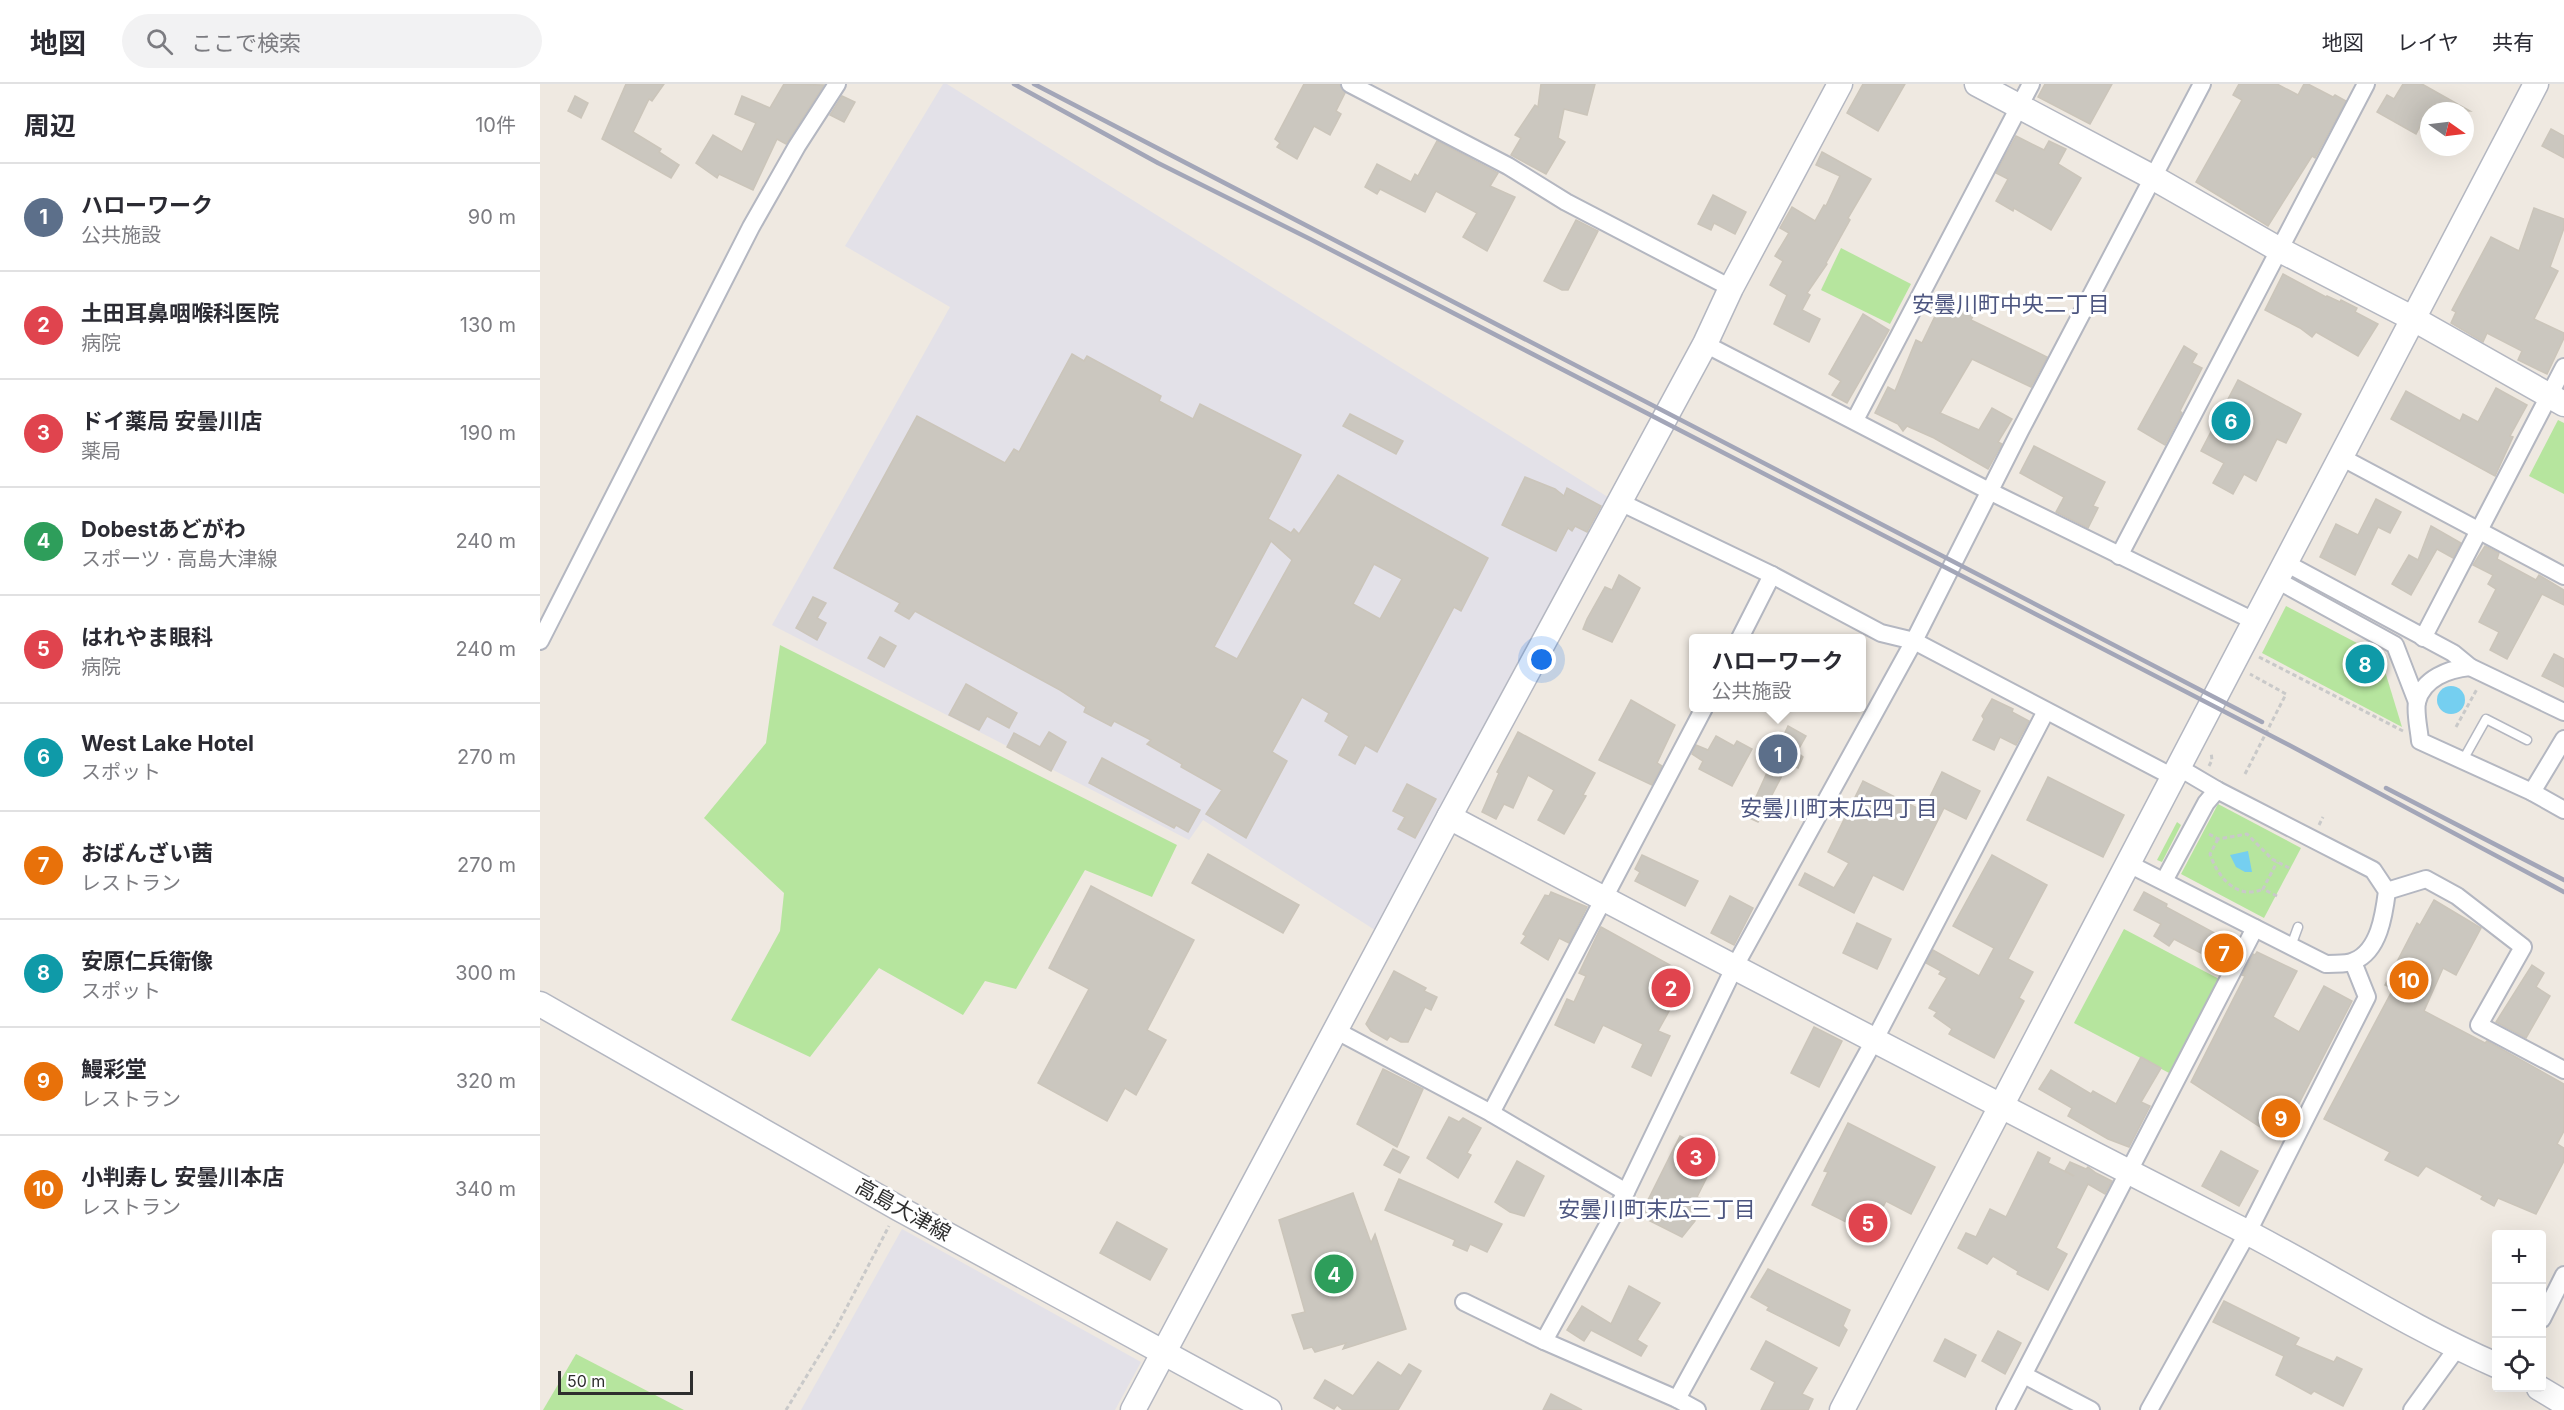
<!DOCTYPE html>
<html lang="ja">
<head>
<meta charset="utf-8">
<style>
	body { margin:0; font-family:Inter,"Noto Sans JP",sans-serif; background:#f2f2f3; color:#2b2b33 }
	.controls { position:absolute; right:18px; bottom:18px; display:grid; overflow:hidden; border-radius:6px; box-shadow:0 6px 24px #0002 }
	.controls button { width:54px; height:54px; display:grid; place-items:center; padding:0; border:0; border-bottom:2px solid #e1e1e2; background:#fff; color:#2b2b33; font:30px sans-serif }
	.compass { position:absolute; left:1880px; top:18px; width:54px; height:54px; border-radius:50%; background:#fff; box-shadow:0 6px 24px #0002; rotate:104deg }
	.scale { position:absolute; left:18px; bottom:15px; width:135px; box-sizing:border-box; padding-left:6px; border:3px solid #2e2e2e; border-top:0; font-size:16px; line-height:21px; white-space:nowrap; color:#2e2e2e; -webkit-text-stroke:4px #fff; paint-order:stroke }
	.you { position:absolute; left:1002px; top:576px; width:21px; height:21px; margin:-15px; border:4px solid #fff; border-radius:50%; background:#1a73e8; box-shadow:0 0 0 9px #1a73e833 }
	.badge { display:grid; place-items:center; width:39px; height:39px; border-radius:50%; background:#db2777; color:#fff; font-size:20px; font-weight:700 }
	.pin { position:absolute; translate:-50% -50%; border:3px solid #fff; box-shadow:0 2px 6px #0006 }
	.popup { position:absolute; left:1149px; top:550px; width:177px; height:78px; box-sizing:border-box; display:grid; place-content:center; border-radius:6px; background:#fff; filter:drop-shadow(0 2px 4px #0005); font-size:20px; white-space:nowrap; color:#7c7c81 }
	.popup b { font-size:22px; color:#2b2b33 }
	.popup::after { content:''; position:absolute; left:50%; top:100%; margin-left:-12px; border:12px solid transparent; border-top-color:#fff }
	.list { margin:0; padding:0; list-style:none }
	h2 { display:flex; justify-content:space-between; align-items:center; height:78px; margin:0; padding:0 24px; font-size:26px }
	h2 small { font-size:20px; font-weight:400; color:#7c7c81 }
	.list li { display:grid; grid-template-columns:39px 1fr auto; gap:18px; align-items:center; box-sizing:border-box; height:108px; padding:0 24px; border-top:2px solid #e1e1e2 }
	.list b { display:block; font-size:22px; white-space:nowrap }
	.list p { margin:0; font-size:20px; white-space:nowrap; color:#7c7c81 }
	.list em { font-size:20px; font-style:normal; color:#7c7c81 }
	.icon { flex:none; width:33px; height:33px; fill:none; stroke:currentColor; stroke-width:2; stroke-linecap:round; stroke-linejoin:round }
	.map { position:relative; flex:none; width:2024px; height:1326px; overflow:hidden }
	header { display:flex; align-items:center; gap:36px; box-sizing:border-box; height:84px; padding:0 30px; background:#fff; border-bottom:2px solid #e1e1e2 }
	header strong { font-size:28px }
	nav { display:flex; gap:33px; margin-inline-start:auto; font-size:21px }
	.search { width:420px; height:54px; background:#f2f2f3; display:flex; align-items:center; gap:15px; box-sizing:border-box; padding:0 21px; border-radius:33px; color:#7c7c81; font-size:22px }
	main { display:flex }
	aside { flex:1; background:#fff }
	.map>svg:first-child { display:block }
</style>
</head>
<body>
<header>
<strong>地図</strong>
<div class="search"><svg class="icon" aria-label="search" viewBox="0 0 24 24"><circle cx="10" cy="10" r="6"/><path d="M15 15l6 6"/></svg>ここで検索</div>
<nav><a>地図</a><a>レイヤ</a><a>共有</a></nav>
</header>
<main>
<aside>
<h2>周辺<small>10件</small></h2>
<ul class="list">
<li><span class="badge" style="background:#5c6f8a">1</span><div><b>ハローワーク</b><p>公共施設</p></div><em>90 m</em></li>
<li><span class="badge" style="background:#e0444e">2</span><div><b>土田耳鼻咽喉科医院</b><p>病院</p></div><em>130 m</em></li>
<li><span class="badge" style="background:#e0444e">3</span><div><b>ドイ薬局 安曇川店</b><p>薬局</p></div><em>190 m</em></li>
<li><span class="badge" style="background:#2e9e5b">4</span><div><b>Dobestあどがわ</b><p>スポーツ · 高島大津線</p></div><em>240 m</em></li>
<li><span class="badge" style="background:#e0444e">5</span><div><b>はれやま眼科</b><p>病院</p></div><em>240 m</em></li>
<li><span class="badge" style="background:#0f9aa8">6</span><div><b>West Lake Hotel</b><p>スポット</p></div><em>270 m</em></li>
<li><span class="badge" style="background:#e8710a">7</span><div><b>おばんざい茜</b><p>レストラン</p></div><em>270 m</em></li>
<li><span class="badge" style="background:#0f9aa8">8</span><div><b>安原仁兵衛像</b><p>スポット</p></div><em>300 m</em></li>
<li><span class="badge" style="background:#e8710a">9</span><div><b>鰻彩堂</b><p>レストラン</p></div><em>320 m</em></li>
<li><span class="badge" style="background:#e8710a">10</span><div><b>小判寿し 安曇川本店</b><p>レストラン</p></div><em>340 m</em></li>
</ul>
</aside>
<div class="map">
<svg width="2024" height="1326" viewBox="0 0 2024 1326">
	<rect width="100%" height="100%" fill="#efe9e1"/>
	<g fill="#e3e1e8">
		<path d="M403,0H407L1071,415L838,848L663,736L649,756L232,541L410,223L305,162Z"/>
		<path d="M362,1145L601,1278L575,1326H261Z"/>
	</g>
	<g fill="#b6e59e">
		<path d="M1301,164L1371,200L1350,240L1281,206Z"/>
		<path d="M2018,336L2024,339V410L1989,392Z"/>
		<path d="M1746,522L1840,571L1862,643L1722,569Z"/>
		<path d="M240,561L637,761L612,813L545,786L476,905L445,897L423,931L339,884L270,973L191,936L240,847L244,809L164,734L226,659Z"/>
		<path d="M1678,720L1761,764L1724,834L1641,790Z"/>
		<path d="M1637,738L1641,741L1622,778L1617,776Z"/>
		<path d="M1584,845L1681,896L1631,990L1534,939Z"/>
		<path d="M36,1270L144,1326H3Z"/>
	</g>
	<g fill="#75cff0">
		<circle cx="1911" cy="616" r="14"/>
		<path d="M1708,767L1712,788H1705L1696,783L1690,771Z"/>
	</g>
	<g fill="#cbc7bf" stroke="#cbc5ba" stroke-width="1.5" fill-rule="evenodd">
		<path d="M86,0H124L112,17L109,15L93,48L121,65L119,68L139,81L131,94L62,55Z"/>
		<path d="M244,0L284,1L246,60L237,55L213,106L179,90L177,94L156,79L173,51L202,68L216,39L195,30L202,12L230,24Z"/>
		<path d="M764,0H800L805,9L796,27L801,30L790,51L774,42L757,75L737,63L740,59L735,55Z"/>
		<path d="M1001,0H1055L1047,31L1024,25L1018,54L1025,58L1006,90L971,71L981,54L975,51L995,21L998,23Z"/>
		<path d="M1323,0H1365L1338,47L1307,29Z"/>
		<path d="M1505,0H1572L1550,40L1498,13Z"/>
		<path d="M1699,0H1737L1758,11L1764,0H1768L1793,13L1795,11L1806,17L1775,74L1772,72L1728,142L1656,98L1702,16L1693,11Z"/>
		<path d="M1863,0H1882L1930,27H1897L1890,23L1876,50L1837,28L1847,11L1854,15Z"/>
		<path d="M35,12L48,19L41,34L28,27Z"/>
		<path d="M302,12L315,18L304,38L290,31Z"/>
		<path d="M2011,45L2024,52V74L2002,62Z"/>
		<path d="M1476,52L1504,66L1509,57L1526,65L1518,80L1541,94L1511,146L1474,124L1473,127L1456,117L1468,95L1456,89Z"/>
		<path d="M897,57L958,89L950,102L975,113L947,167L923,153L937,129L896,107L885,128L840,105L837,110L825,103L837,80L871,98L875,90L878,92Z"/>
		<path d="M1282,68L1331,95L1308,134L1310,136L1286,179L1287,180L1267,209L1270,211L1262,226L1280,235L1269,258L1234,240L1247,211L1230,201L1243,177L1235,172L1249,149L1240,144L1252,123L1275,137L1284,121L1286,122L1300,92L1276,81Z"/>
		<path d="M1173,111L1206,128L1195,150L1174,139L1171,146L1158,140Z"/>
		<path d="M1994,124L2024,135V144L2010,183L2018,187L1994,235L2024,249V254L2007,290L1978,276L1982,267L1947,249L1943,258L1911,239L1916,228L1912,226L1951,153L1979,167Z"/>
		<path d="M1036,136L1058,147L1028,206H1022L1004,197Z"/>
		<path d="M1743,190L1786,213L1787,212L1800,218L1801,216L1817,224L1815,228L1838,240L1818,272L1776,248L1772,253L1760,244L1725,226Z"/>
		<path d="M1394,210L1434,230L1431,236L1507,273L1491,303L1432,275L1400,329L1439,346L1452,324L1472,335L1458,358L1462,360L1448,385L1394,354L1367,342L1363,347L1358,340L1335,329L1348,303L1355,307L1376,256L1382,259L1397,228L1388,222Z"/>
		<path d="M1323,230L1349,246L1307,319L1292,311L1301,297L1289,290Z"/>
		<path d="M1644,262L1657,270L1652,279L1662,284L1640,327L1642,329L1625,361L1598,345Z"/>
		<path d="M532,270L544,277L547,272L621,312L619,317L653,335L660,320L761,371L728,435L751,449L754,445L759,450L798,391L948,474L921,527L914,523L837,668L825,661L815,680L799,671L809,652L785,637L789,629L762,613L732,668L747,677L706,754L666,730L682,706L641,683L642,680L607,660L611,656L574,637L571,642L544,628L546,623L520,606L375,527L369,535L355,527L360,519L294,484L377,332L465,379L474,365L479,368ZM731,457L752,476L697,575L674,563ZM834,480L862,495L840,535L813,520Z"/>
		<path d="M1698,296L1761,330L1746,359L1737,355L1716,397L1704,390L1693,410L1673,399L1684,379L1661,367Z"/>
		<path d="M1956,304L1987,321L1970,352L1973,353L1955,392L1851,335L1866,307L1920,337L1923,330L1938,338Z"/>
		<path d="M810,330L863,357L856,370L803,342Z"/>
		<path d="M1494,362L1565,398L1553,422L1558,424L1548,444L1516,428L1524,413L1480,389Z"/>
		<path d="M985,393L1015,405L1024,412L1027,404L1061,422L1047,448L1035,442L1032,447L1028,444L1016,467L962,441Z"/>
		<path d="M1836,415L1861,428L1850,449L1838,443L1815,491L1780,473L1796,440L1818,451Z"/>
		<path d="M1891,442L1921,459L1913,474L1897,465L1871,511L1852,500L1869,471L1878,476Z"/>
		<path d="M1945,462L1959,469L1957,475L1996,496L1999,491L2024,506V521L2002,510L1967,575L1950,566L1959,548L1939,538L1956,505L1948,500L1953,491L1933,481Z"/>
		<path d="M1079,491L1100,504L1072,558L1043,545L1047,535L1065,503L1072,506Z"/>
		<path d="M273,513L286,519L277,534L286,539L277,556L256,544Z"/>
		<path d="M340,553L356,562L344,583L328,574Z"/>
		<path d="M2014,570L2024,575V603L2002,592Z"/>
		<path d="M426,600L477,629L469,644L447,632L439,646L409,631Z"/>
		<path d="M1452,615L1473,625L1472,628L1489,637L1476,661L1460,653L1454,666L1433,656L1444,635L1442,632Z"/>
		<path d="M1091,616L1135,641L1117,679L1122,682L1112,701L1059,676Z"/>
		<path d="M1248,642L1266,652L1257,668L1263,673L1258,684L1248,680L1218,738L1207,733Z"/>
		<path d="M509,648L526,658L511,687L467,663L474,649L500,663Z"/>
		<path d="M978,648L1055,689L1043,711L1046,712L1024,750L998,736L1014,706L988,691L973,724L964,720L956,735L942,728L959,689L957,688Z"/>
		<path d="M1176,652L1194,662L1197,657L1212,665L1192,702L1159,685L1163,677L1152,670L1156,661L1168,666Z"/>
		<path d="M562,674L660,726L648,748L636,741L634,744L549,699Z"/>
		<path d="M1402,688L1440,707L1426,735L1404,724L1363,806L1333,791L1314,829L1259,801L1265,789L1294,804L1309,779L1288,768L1323,697L1383,727Z"/>
		<path d="M1508,693L1584,731L1563,773L1487,736Z"/>
		<path d="M867,700L896,715L875,754L858,745L865,733L853,727Z"/>
		<path d="M668,770L759,821L743,849L652,799Z"/>
		<path d="M1102,771L1158,797L1145,822L1095,797L1100,788L1095,785Z"/>
		<path d="M1452,771L1507,801L1468,875L1493,888L1479,914L1484,917L1454,974L1409,950L1412,945L1394,932L1397,928L1389,924L1407,894L1399,890L1401,887L1386,879L1393,866L1439,892L1454,864L1413,842Z"/>
		<path d="M551,802L654,856L607,946L626,956L596,1011L585,1004L567,1037L498,999L549,905L509,884Z"/>
		<path d="M1011,808L1047,823L1029,859L1019,854L1008,876L981,859L986,852L983,850L1005,811L1009,812Z"/>
		<path d="M1604,808L1627,820L1626,823L1695,860L1684,881L1634,855L1629,862L1614,852L1621,840L1594,826Z"/>
		<path d="M1190,812L1213,824L1194,861L1171,849Z"/>
		<path d="M1894,816L1941,844L1916,891L1903,884L1884,927L1945,959L1947,957L2024,1000V1047L2017,1060L2024,1064V1077L1996,1130L1958,1114L1954,1122L1941,1115L1943,1112L1886,1082L1878,1092L1845,1076L1850,1068L1784,1035L1853,905L1845,901L1877,839L1880,841Z"/>
		<path d="M1317,839L1351,855L1337,885L1303,869Z"/>
		<path d="M1061,843L1148,891L1144,898V911L1133,920L1118,947L1130,952L1111,992L1092,983L1103,960L1063,941L1054,959L1015,941L1027,915L1034,918L1046,892L1039,889Z"/>
		<path d="M1717,868L1757,887L1733,933L1759,948L1784,902L1812,917L1740,1056L1651,998L1705,892L1702,891L1713,870L1715,871Z"/>
		<path d="M1992,881L2004,889L1996,903L2010,912L1986,954L1956,938Z"/>
		<path d="M854,887L886,904L884,907L897,913L891,926L885,923L868,958H861L850,952L847,956L831,947L826,940Z"/>
		<path d="M1274,943L1302,957L1279,1003L1251,989Z"/>
		<path d="M1601,973L1621,984L1601,1018L1610,1022L1589,1063L1568,1055L1528,1032L1532,1024L1499,1005L1511,986L1551,1010L1553,1007L1576,1020Z"/>
		<path d="M843,985L883,1005L857,1063L817,1040Z"/>
		<path d="M909,1033L919,1038L923,1034L941,1044L927,1069L931,1071L918,1094L887,1074Z"/>
		<path d="M1308,1039L1395,1083L1371,1130L1346,1117L1330,1150L1272,1121L1288,1088L1284,1087Z"/>
		<path d="M1140,1052L1178,1071L1157,1113L1160,1114L1151,1134L1155,1137L1142,1153L1100,1132Z"/>
		<path d="M853,1065L869,1073L860,1089L844,1081Z"/>
		<path d="M1681,1067L1718,1087L1699,1122L1662,1102Z"/>
		<path d="M1498,1068L1510,1074L1508,1079L1534,1092L1525,1087L1530,1078L1546,1085L1548,1083L1556,1089L1572,1097L1565,1110L1548,1100L1516,1164L1527,1170L1508,1206L1477,1190L1478,1187L1453,1172L1447,1180L1418,1164L1426,1149L1436,1153L1450,1125L1466,1133Z"/>
		<path d="M977,1077L1004,1092L984,1132L970,1128L955,1118Z"/>
		<path d="M859,1095L962,1140L947,1168L930,1160L927,1167L913,1161L915,1156L845,1126Z"/>
		<path d="M813,1109L831,1159L835,1150L866,1245L803,1265L806,1259L775,1268L772,1263L764,1265L752,1231L765,1228L739,1136Z"/>
		<path d="M577,1138L627,1165L610,1196L560,1169Z"/>
		<path d="M1228,1185L1310,1226L1303,1242L1307,1246L1299,1262L1227,1226L1229,1223L1211,1213Z"/>
		<path d="M1089,1202L1120,1219L1097,1256L1107,1262L1101,1272L1051,1246L1044,1257L1027,1246L1042,1222L1071,1240Z"/>
		<path d="M1684,1217L1759,1254L1755,1261L1794,1278L1797,1273L1822,1285L1803,1322L1774,1307L1771,1310L1736,1291L1744,1272L1673,1238Z"/>
		<path d="M1458,1247L1481,1259L1465,1290L1442,1277Z"/>
		<path d="M1405,1255L1436,1271L1425,1293L1394,1277Z"/>
		<path d="M1226,1257L1277,1284L1262,1310L1273,1315L1268,1326H1221L1235,1298L1211,1285Z"/>
		<path d="M838,1278L861,1292L869,1280L881,1287L858,1326H803L797,1321L794,1325L774,1314L785,1296L813,1312Z"/>
		<path d="M1011,1310L1042,1326H1003Z"/>
	</g>
	<g fill="none" stroke-linecap="round" stroke-linejoin="round">
		<g stroke="#b4b7c1" stroke-width="11">
			<g id="lane">
				<path d="M1923,676L1946,635L1987,656"/>
				<path d="M1751,862L1758,843"/>
			</g>
		</g>
		<g stroke="#b4b7c1" stroke-width="20">
			<g id="street">
				<path d="M810,0L968,82L1026,118L1191,204"/>
				<path d="M1165,260L1451,408L1714,537"/>
				<path d="M1315,336L1491,0"/>
				<path d="M1799,372L2024,492"/>
				<path d="M1080,418L1232,491L1341,549L1374,557L1633,693"/>
				<path d="M1579,472L1826,0"/>
				<path d="M1744,478L1913,569L1930,583L2024,628"/>
				<path d="M1735,495L1855,561L1877,618"/>
				<path d="M1200,554L1232,491"/>
				<path d="M1883,554L2024,283"/>
				<path d="M0,557L211,143L257,62L297,0"/>
				<path d="M1930,583C1909,585 1883,594 1877,618C1875,629 1879,645 1880,657L1992,708L2024,726"/>
				<path d="M1992,708L2024,655"/>
				<path d="M1589,780L1786,880C1794,879 1807,881 1814,877C1839,867 1844,831 1847,807L1833,786L1677,706L1638,683"/>
				<path d="M1624,797L1666,719L1677,706"/>
				<path d="M1847,807L1886,795L1917,812L1983,863L1939,941L2024,986"/>
				<path d="M795,946L951,1029L1086,1108"/>
				<path d="M951,1029L1164,624"/>
				<path d="M924,1218L1004,1257L1137,1315L1157,1326"/>
				<path d="M2002,1235L2024,1191"/>
				<path d="M1004,1257L1086,1108L1195,882L1374,557L1480,347L1662,0"/>
				<path d="M1484,1291L1551,1326"/>
				<path d="M1137,1315L1335,955L1506,627"/>
				<path d="M1465,1326L1715,844"/>
				<path d="M1609,1326L1708,1148L1827,913L1813,878"/>
				<path d="M1872,1326L1917,1264"/>
			</g>
		</g>
		<g stroke="#b4b7c1" stroke-width="27">
			<g id="secondary">
				<path d="M1437,0L1614,94L1738,165L1872,234L2024,320"/>
				<path d="M909,733C1168,870 1428,1006 1689,1139C1779,1184 1864,1241 1956,1281"/>
				<path d="M0,920L358,1124L729,1326"/>
				<path d="M1999,1304L2024,1319"/>
				<path d="M593,1326L909,733L1165,260L1191,204L1300,0"/>
				<path d="M1302,1326L1996,0"/>
			</g>
		</g>
		<g stroke="#c9c9c9" stroke-width="3" stroke-dasharray="4.5 3" stroke-linecap="butt">
			<path d="M1719,573L1863,647"/>
			<path d="M1916,643L1937,605"/>
			<path d="M1669,682L1672,676L1671,668"/>
			<path d="M1705,690L1746,610L1710,590"/>
			<path d="M1779,741L1783,733"/>
			<path d="M1669,750L1678,755L1707,750L1732,775L1751,785"/>
			<path d="M1678,755L1670,770C1677,792 1697,817 1723,805"/>
			<path d="M1737,812L1723,805L1737,778"/>
			<path d="M246,1326L296,1244L349,1142"/>
		</g>
		<use href="#lane" stroke="#fff" stroke-width="8"/>
		<use href="#street" stroke="#fff" stroke-width="16"/>
		<use href="#secondary" stroke="#fff" stroke-width="24"/>
		<g stroke="#a3a6b8" stroke-width="4.5">
			<path d="M474,0L618,79L770,155L1749,661L2024,808"/>
			<path d="M494,0L1722,638"/>
			<path d="M1846,704L2024,796"/>
		</g>
	</g>
	<g text-anchor="middle" stroke-width="6" stroke-linejoin="round" paint-order="stroke">
		<g font-size="21" fill="#2e2e2e" stroke="#fff">
			<text transform="translate(363 1126) rotate(29)" y="7">高島大津線</text>
		</g>
		<g font-size="22" fill="#4d5680" stroke="#fff">
			<text x="1471" y="228">安曇川町中央二丁目</text>
			<text x="1299" y="732">安曇川町末広四丁目</text>
			<text x="1117" y="1133">安曇川町末広三丁目</text>
		</g>
	</g>
</svg>
<div class="controls">
<button>+</button>
<button>−</button>
<button><svg class="icon" aria-label="locate" viewBox="0 0 24 24"><circle cx="12" cy="12" r="6"/><path d="M12 2v4M12 18v4M2 12h4M18 12h4"/></svg></button>
</div>
<svg class="compass" viewBox="-18 -18 36 36"><path d="M0-13l5 13h-10z" fill="#e53935"/><path d="M0 13l5-13h-10z" fill="#7c7c81"/></svg>
<div class="scale">50 m</div>
<div class="you"></div>
<div class="pin badge" style="left:1238px;top:670px;background:#5c6f8a">1</div>
<div class="popup"><b>ハローワーク</b>公共施設</div>
<div class="pin badge" style="left:1131px;top:904px;background:#e0444e">2</div>
<div class="pin badge" style="left:1156px;top:1073px;background:#e0444e">3</div>
<div class="pin badge" style="left:794px;top:1190px;background:#2e9e5b">4</div>
<div class="pin badge" style="left:1328px;top:1139px;background:#e0444e">5</div>
<div class="pin badge" style="left:1691px;top:337px;background:#0f9aa8">6</div>
<div class="pin badge" style="left:1684px;top:869px;background:#e8710a">7</div>
<div class="pin badge" style="left:1825px;top:580px;background:#0f9aa8">8</div>
<div class="pin badge" style="left:1741px;top:1034px;background:#e8710a">9</div>
<div class="pin badge" style="left:1869px;top:896px;background:#e8710a">10</div>
</div>
</main>
</body>
</html>
